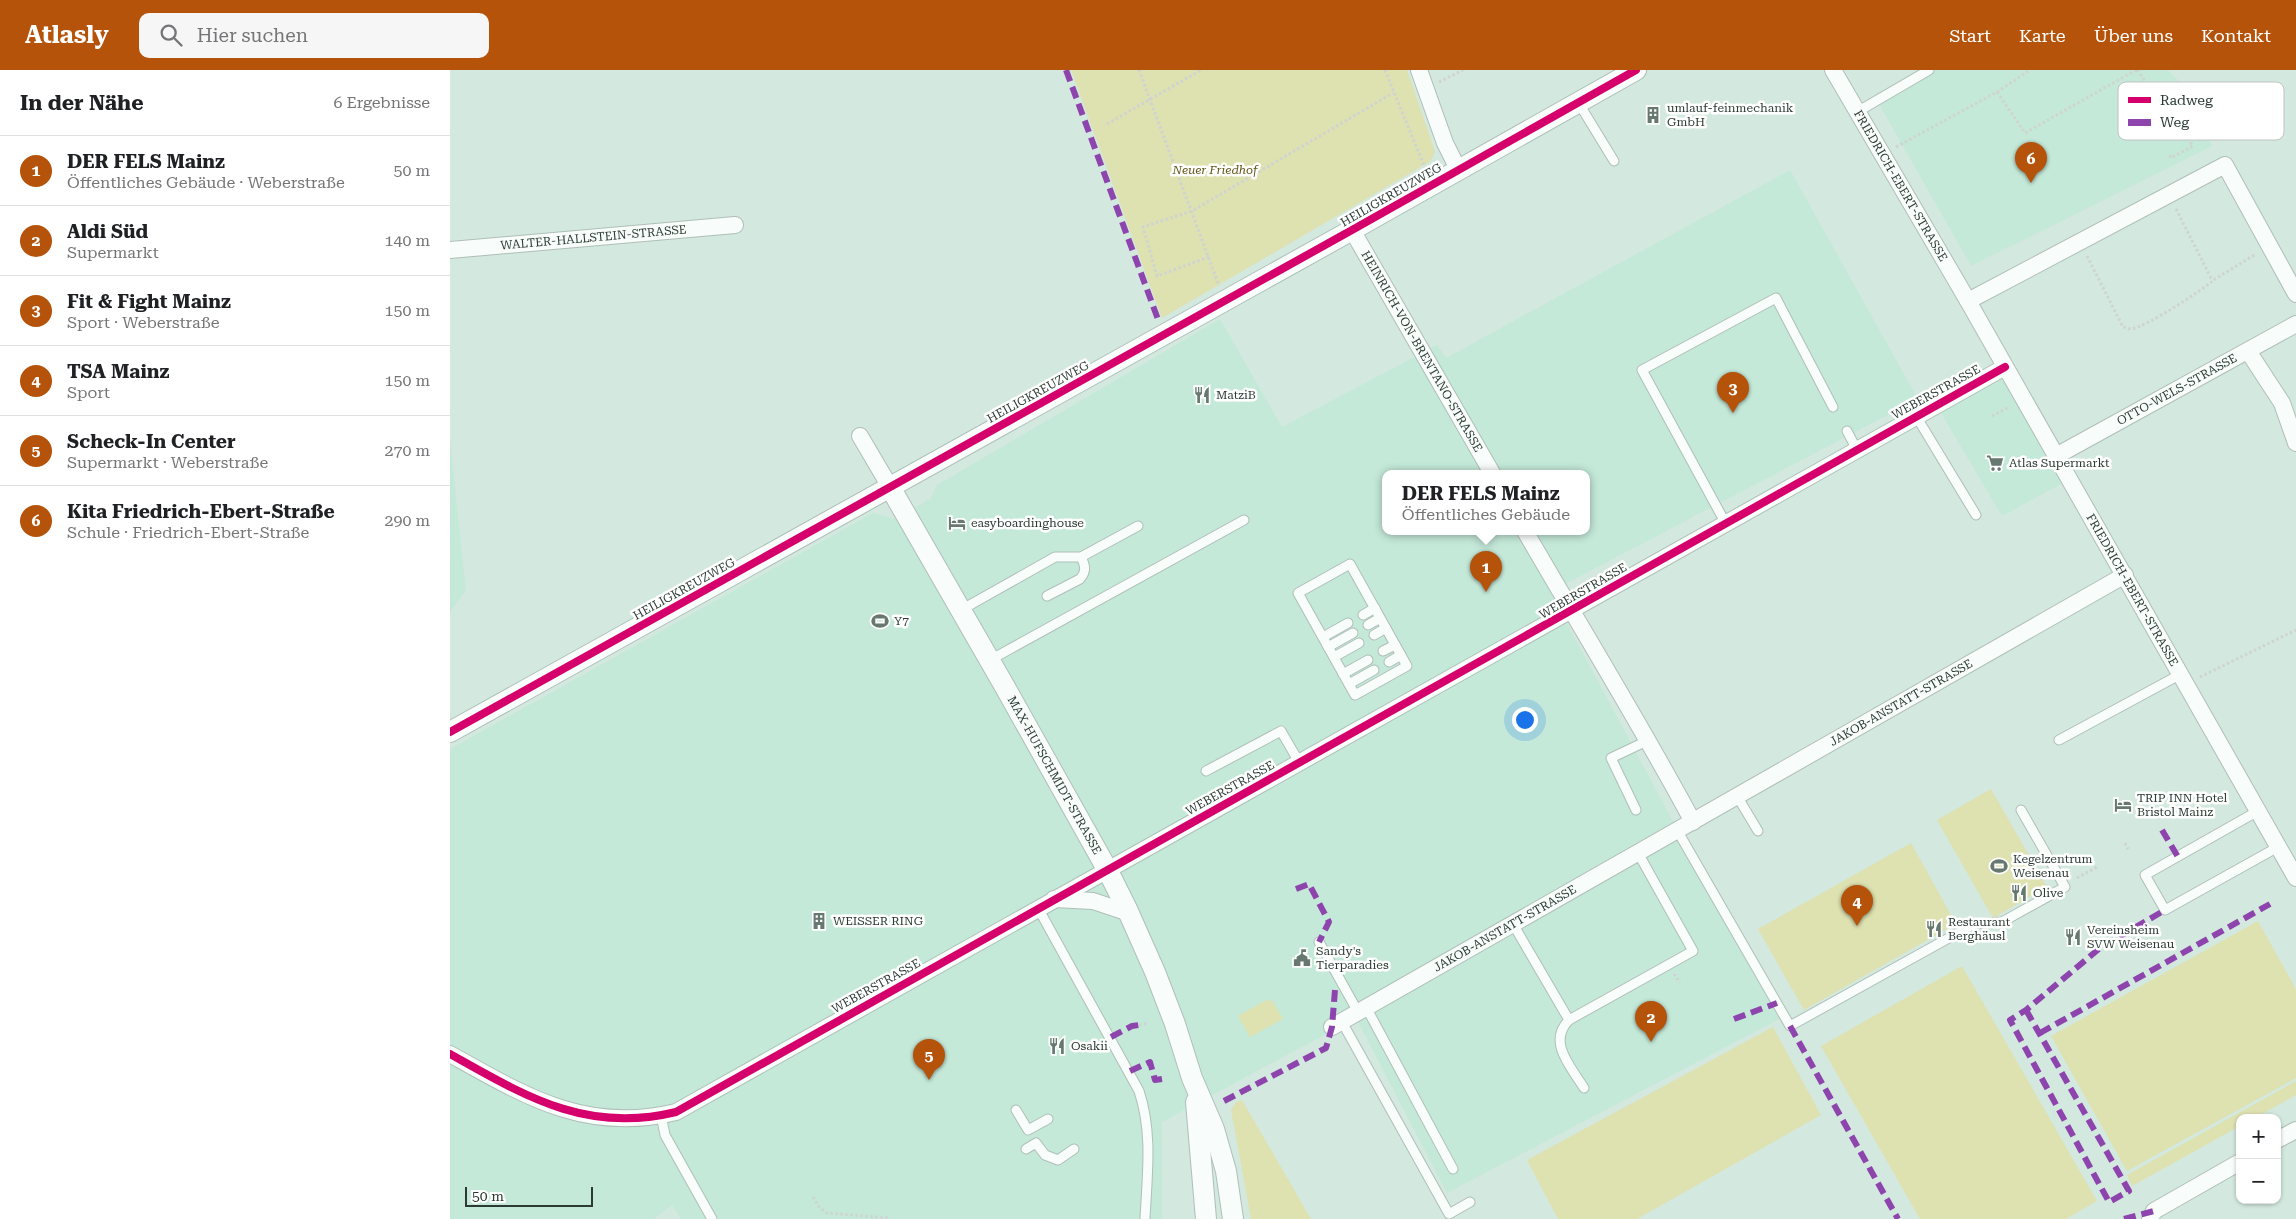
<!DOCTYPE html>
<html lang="de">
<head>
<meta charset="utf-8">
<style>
	body { margin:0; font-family:"Roboto Serif",serif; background:#f6f6f6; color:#202124 }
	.controls { position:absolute; right:15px; bottom:15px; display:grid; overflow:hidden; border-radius:10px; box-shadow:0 1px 4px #0004 }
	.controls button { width:45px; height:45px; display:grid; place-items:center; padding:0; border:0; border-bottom:1px solid #e0e0e0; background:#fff; color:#202124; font:25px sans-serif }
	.scale { position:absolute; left:15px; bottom:12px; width:128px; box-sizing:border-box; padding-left:5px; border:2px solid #2b3b34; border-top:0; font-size:14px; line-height:18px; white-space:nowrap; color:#2b3b34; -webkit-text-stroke:4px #fff; paint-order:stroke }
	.you { position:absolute; left:1074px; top:649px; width:18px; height:18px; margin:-12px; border:4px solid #fff; border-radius:50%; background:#1a73e8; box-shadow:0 0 0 8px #1a73e833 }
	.badge { display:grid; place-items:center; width:32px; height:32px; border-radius:50%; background:#b45309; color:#fff; font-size:16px; font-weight:700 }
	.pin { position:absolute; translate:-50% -41px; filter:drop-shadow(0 1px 2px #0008) }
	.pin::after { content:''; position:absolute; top:26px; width:18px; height:15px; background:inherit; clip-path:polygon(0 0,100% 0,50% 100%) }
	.popup { position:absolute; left:932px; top:400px; width:208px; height:65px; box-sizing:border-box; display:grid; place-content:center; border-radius:10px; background:#fff; filter:drop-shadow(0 1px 4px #0005); font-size:16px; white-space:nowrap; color:#757577 }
	.popup b { font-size:19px; color:#202124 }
	.popup::after { content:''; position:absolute; left:50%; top:100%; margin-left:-10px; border:10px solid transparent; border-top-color:#fff }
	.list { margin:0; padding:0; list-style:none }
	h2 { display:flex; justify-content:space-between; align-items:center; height:65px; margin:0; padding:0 20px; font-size:21px }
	h2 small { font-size:16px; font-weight:400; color:#757577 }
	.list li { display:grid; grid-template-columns:32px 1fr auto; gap:15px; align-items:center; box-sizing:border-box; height:70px; padding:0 20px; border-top:1px solid #e0e0e0 }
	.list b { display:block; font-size:19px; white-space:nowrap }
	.list p { margin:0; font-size:16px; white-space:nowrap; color:#757577 }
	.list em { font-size:16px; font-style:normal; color:#757577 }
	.icon { flex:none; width:28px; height:28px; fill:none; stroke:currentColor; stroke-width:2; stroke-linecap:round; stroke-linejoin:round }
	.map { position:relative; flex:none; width:1846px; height:1149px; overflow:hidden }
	header { display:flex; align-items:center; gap:30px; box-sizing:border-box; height:70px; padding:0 25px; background:#b45309; color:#fff }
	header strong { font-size:24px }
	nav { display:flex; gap:28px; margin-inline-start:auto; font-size:18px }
	.search { width:350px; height:45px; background:#f6f6f6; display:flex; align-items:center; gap:12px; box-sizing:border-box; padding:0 18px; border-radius:10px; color:#757577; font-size:19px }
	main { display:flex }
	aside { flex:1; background:#fff }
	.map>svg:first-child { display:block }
</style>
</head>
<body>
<header>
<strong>Atlasly</strong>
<div class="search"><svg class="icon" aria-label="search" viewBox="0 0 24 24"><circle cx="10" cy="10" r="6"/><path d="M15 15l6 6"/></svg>Hier suchen</div>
<nav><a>Start</a><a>Karte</a><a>Über uns</a><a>Kontakt</a></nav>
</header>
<main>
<aside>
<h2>In der Nähe<small>6 Ergebnisse</small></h2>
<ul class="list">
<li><span class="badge">1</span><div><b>DER FELS Mainz</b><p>Öffentliches Gebäude · Weberstraße</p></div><em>50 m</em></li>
<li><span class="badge">2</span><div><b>Aldi Süd</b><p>Supermarkt</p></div><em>140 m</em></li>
<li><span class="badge">3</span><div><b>Fit &amp; Fight Mainz</b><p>Sport · Weberstraße</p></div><em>150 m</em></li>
<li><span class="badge">4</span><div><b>TSA Mainz</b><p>Sport</p></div><em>150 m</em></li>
<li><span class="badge">5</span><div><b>Scheck-In Center</b><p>Supermarkt · Weberstraße</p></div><em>270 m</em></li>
<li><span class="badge">6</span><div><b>Kita Friedrich-Ebert-Straße</b><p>Schule · Friedrich-Ebert-Straße</p></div><em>290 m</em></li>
</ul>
</aside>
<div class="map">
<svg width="1846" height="1149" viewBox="0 0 1846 1149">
	<rect width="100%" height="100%" fill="#d3e8df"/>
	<g fill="#c4e9d9" fill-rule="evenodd">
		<path d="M1469,0H1718L1730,12L1762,76L1521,196L1424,25Z"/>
		<path d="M1340,100L1468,329L1100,522L1329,949L997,1123L906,948L712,1052V1149H231L222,1135L204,1149H0V679L423,443L444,449L480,429L487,415L770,249L832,357L987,275L996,288ZM936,403H1136V461H936Z"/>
		<path d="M1553,308L1613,413L1552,446L1491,343Z"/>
		<path d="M0,371L16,520L0,542Z"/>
	</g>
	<g fill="#dee1b0">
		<path d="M621,0H957L985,81L981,91L712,248Z"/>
		<path d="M1541,719L1597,817L1543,848L1487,750Z"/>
		<path d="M1461,773L1506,854L1354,940L1308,859Z"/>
		<path d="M1808,851L1846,919V1008L1677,1101L1601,966Z"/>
		<path d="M1512,896L1647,1131L1616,1149H1470L1371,976Z"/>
		<path d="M818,929L819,932L822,930L833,949L800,967L788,946Z"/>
		<path d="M1323,957L1371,1045L1187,1149H1108L1077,1090Z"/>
		<path d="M1846,1011V1025L1805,1048H1790V1056L1682,1116L1677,1105Z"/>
		<path d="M792,1030L861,1149H801L781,1040L786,1032Z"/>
	</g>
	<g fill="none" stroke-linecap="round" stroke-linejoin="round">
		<g stroke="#afbfb8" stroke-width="11">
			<g id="service">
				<path d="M1128,32L1164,91"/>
				<path d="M1407,42L1479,0"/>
				<path d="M1466,346L1526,445"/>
				<path d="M1397,361L1407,380"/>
				<path d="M1276,454L1192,300L1326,228L1383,337"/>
				<path d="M900,494L957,596L905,625L848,523Z"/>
				<path d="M597,526L630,509C637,501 635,495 631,487"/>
				<path d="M511,540L605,487H631L688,456"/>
				<path d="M913,545L925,538"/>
				<path d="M918,555L930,548"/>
				<path d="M924,565L936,558"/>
				<path d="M873,567L898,553"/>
				<path d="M878,577L903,563"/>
				<path d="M933,581L945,575"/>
				<path d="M884,587L909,573"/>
				<path d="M540,590L794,450"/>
				<path d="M939,592L951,585"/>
				<path d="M893,604L918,590"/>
				<path d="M899,614L924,600"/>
				<path d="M1609,670L1731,604"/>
				<path d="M756,701L831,661L849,692"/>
				<path d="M1287,726L1308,761"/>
				<path d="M1186,740L1161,688L1199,670"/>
				<path d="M1808,741L1695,805L1715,840L1828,777"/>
				<path d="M1227,760L1340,956L1524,854L1552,852L1615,817L1571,740"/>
				<path d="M588,838L689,1021C703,1063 697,1106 695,1149"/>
				<path d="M1063,854L1119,950L1243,881L1188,783"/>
				<path d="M869,872L908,942"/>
				<path d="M916,937L1003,1099"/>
				<path d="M1119,950C1097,972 1121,997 1134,1018"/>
				<path d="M892,952L999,1144L1020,1132"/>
				<path d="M566,1040L578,1060L598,1049"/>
				<path d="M211,1045L215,1065L262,1149"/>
				<path d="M576,1079L586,1073L595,1085L608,1090L624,1079"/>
			</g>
		</g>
		<g stroke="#afbfb8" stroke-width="18">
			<g id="minor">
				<path d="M969,0L995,73L1008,99"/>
				<path id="s1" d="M1383,0L1518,231L1846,808"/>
				<path id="s2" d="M902,160L1042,403"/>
				<path id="s3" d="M0,180L285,155"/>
				<path d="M1518,231L1775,95L1846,224"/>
				<path d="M1798,281L1832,333L1846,373"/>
				<path d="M410,366L440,417"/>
				<path id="s4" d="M1606,386L1846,254"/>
				<path d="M1075,461C1131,558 1190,653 1243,752"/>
				<path d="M604,829L643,831L679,843"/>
				<path id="s5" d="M882,957L1675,505"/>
				<path d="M0,984C75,1026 136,1064 226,1042L1555,297"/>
				<path d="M1827,1070L1846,1060"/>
				<path d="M1700,1149L1704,1141L1790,1092"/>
			</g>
		</g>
		<g stroke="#afbfb8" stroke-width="22">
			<g id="tertiary">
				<path id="s6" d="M440,417L555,617L657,799L677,839L705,902L725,954L742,1008L764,1059L776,1101L783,1149"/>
				<path d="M0,662L902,160L1186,0"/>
				<path d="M746,1032L756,1149"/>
			</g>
		</g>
		<g stroke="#cfd4d2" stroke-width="3" stroke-dasharray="2.5 2.5" stroke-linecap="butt">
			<path d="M689,0L769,216"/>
			<path d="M935,0L975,98"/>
			<path d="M1687,0L1743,76L1721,88L1719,84"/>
			<path d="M989,12L1013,0"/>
			<path d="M1547,22L1575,63L1686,0"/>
			<path d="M657,54L751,0"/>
			<path d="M1446,77L1547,22L1580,0"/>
			<path d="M1726,139L1761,208L1765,209L1806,184"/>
			<path d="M1637,186L1673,257C1676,257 1678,259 1681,259C1695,258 1754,219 1765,209"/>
			<path d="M759,187L707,206L693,157L742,141L943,23"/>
			<path d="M1542,346L1559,337"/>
			<path d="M1750,607L1846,560"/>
			<path d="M1675,773L1678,779"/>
			<path d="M1627,808L1647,797"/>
			<path d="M1224,904L1230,913"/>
			<path d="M689,955L699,953"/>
			<path d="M363,1127L370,1138L377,1143L440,1148"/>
		</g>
		<use href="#service" stroke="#f8fcfa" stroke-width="9"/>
		<use href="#minor" stroke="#f8fcfa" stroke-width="16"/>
		<use href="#tertiary" stroke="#f8fcfa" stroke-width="20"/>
		<g stroke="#8e44ad" stroke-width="6" stroke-dasharray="12 6" stroke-linecap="butt">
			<path d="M616,0L709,252"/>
			<path d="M1712,760L1728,787"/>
			<path d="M846,819L859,814L879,852L869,872"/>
			<path d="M1576,940L1679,1121L1659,1132L1560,950L1576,940L1650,878L1715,840"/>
			<path d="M1284,949L1327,933"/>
			<path d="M1340,956L1448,1149"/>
			<path d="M1590,963L1820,834"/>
			<path d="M661,967L682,956L689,955"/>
			<path d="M680,1001L700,992L705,1010L712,1009"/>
			<path d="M774,1031L876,978L882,957L885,920"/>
			<path d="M1674,1149L1704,1141"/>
		</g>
		<g stroke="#fff" stroke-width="11">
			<g id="cycleway">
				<path d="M0,662L902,160L1186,0"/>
				<path d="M0,984C75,1026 136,1064 226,1042L1555,297"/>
			</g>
		</g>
		<use href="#cycleway" stroke="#d6006c" stroke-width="8"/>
	</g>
	<defs>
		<g id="building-bare" transform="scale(1.35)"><path d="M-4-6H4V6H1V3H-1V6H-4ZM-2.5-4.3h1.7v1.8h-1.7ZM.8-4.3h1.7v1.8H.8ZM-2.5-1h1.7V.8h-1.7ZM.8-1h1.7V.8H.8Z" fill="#667870" stroke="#fff" stroke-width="2.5" paint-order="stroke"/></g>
		<g id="restaurant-bare" transform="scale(1.35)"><path d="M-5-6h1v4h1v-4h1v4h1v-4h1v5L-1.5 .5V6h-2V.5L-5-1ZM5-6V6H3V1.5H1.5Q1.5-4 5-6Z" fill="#667870" stroke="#fff" stroke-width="2.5" paint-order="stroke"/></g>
		<g id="supermarket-bare" transform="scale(1.35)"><path d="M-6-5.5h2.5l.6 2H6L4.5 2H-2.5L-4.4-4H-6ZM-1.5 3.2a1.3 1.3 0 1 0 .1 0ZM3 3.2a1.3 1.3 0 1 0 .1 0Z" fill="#667870" stroke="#fff" stroke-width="2.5" paint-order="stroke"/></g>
		<g id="hotel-bare" transform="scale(1.35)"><path d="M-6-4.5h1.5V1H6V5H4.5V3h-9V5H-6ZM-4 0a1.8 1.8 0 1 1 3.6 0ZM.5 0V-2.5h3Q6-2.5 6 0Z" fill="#667870" stroke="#fff" stroke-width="2.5" paint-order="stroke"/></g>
		<g id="stadium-bare" transform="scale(1.35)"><path d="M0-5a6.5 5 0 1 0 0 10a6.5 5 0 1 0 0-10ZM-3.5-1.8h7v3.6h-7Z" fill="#667870" stroke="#fff" stroke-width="2.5" paint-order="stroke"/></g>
		<g id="civic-bare" transform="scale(1.35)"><path d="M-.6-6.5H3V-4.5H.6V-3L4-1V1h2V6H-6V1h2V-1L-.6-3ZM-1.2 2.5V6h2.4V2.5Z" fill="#667870" stroke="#fff" stroke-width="2.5" paint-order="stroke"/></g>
	</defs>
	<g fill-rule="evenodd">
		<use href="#building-bare" x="1203" y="45"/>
		<use href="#restaurant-bare" x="752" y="325"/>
		<use href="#supermarket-bare" x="1545" y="393"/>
		<use href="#hotel-bare" x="507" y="453"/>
		<use href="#stadium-bare" x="430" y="551"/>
		<use href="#hotel-bare" x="1673" y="735"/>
		<use href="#stadium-bare" x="1549" y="796"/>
		<use href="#restaurant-bare" x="1569" y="823"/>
		<use href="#building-bare" x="369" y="851"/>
		<use href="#restaurant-bare" x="1484" y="859"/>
		<use href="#restaurant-bare" x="1623" y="867"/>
		<use href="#civic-bare" x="852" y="888"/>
		<use href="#restaurant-bare" x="607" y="976"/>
	</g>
	<g text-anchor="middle" stroke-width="5" stroke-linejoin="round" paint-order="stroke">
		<g font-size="12" fill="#2b3b34" stroke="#fff" text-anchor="start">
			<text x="1217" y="42">umlauf-feinmechanik<tspan x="1217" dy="14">GmbH</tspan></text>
			<text x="766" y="329">MatziB</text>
			<text x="1559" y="397">Atlas Supermarkt</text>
			<text x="521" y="457">easyboardinghouse</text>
			<text x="444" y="555">Y7</text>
			<text x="1687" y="732">TRIP INN Hotel<tspan x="1687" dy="14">Bristol Mainz</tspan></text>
			<text x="1563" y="793">Kegelzentrum<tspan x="1563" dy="14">Weisenau</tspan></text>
			<text x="1583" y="827">Olive</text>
			<text x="383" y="855">WEISSER RING</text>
			<text x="1498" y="856">Restaurant<tspan x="1498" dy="14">Berghäusl</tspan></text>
			<text x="1637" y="864">Vereinsheim<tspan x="1637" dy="14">SVW Weisenau</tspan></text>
			<text x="866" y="885">Sandy's<tspan x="866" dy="14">Tierparadies</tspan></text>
			<text x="621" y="980">Osakii</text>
		</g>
		<g font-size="12" font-style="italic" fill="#615715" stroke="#fff">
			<text x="765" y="104">Neuer Friedhof</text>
		</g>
		<g font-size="12" fill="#2b3b34" stroke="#fff">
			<text dy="4" stroke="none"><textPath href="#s1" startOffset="134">FRIEDRICH-EBERT-STRASSE</textPath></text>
			<text transform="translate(941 125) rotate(-30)" y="4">HEILIGKREUZWEG</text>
			<text dy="4" stroke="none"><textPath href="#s3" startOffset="144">WALTER-HALLSTEIN-STRASSE</textPath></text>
			<text dy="4" stroke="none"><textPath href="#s2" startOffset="140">HEINRICH-VON-BRENTANO-STRASSE</textPath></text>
			<text dy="4" stroke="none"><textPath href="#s4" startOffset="138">OTTO-WELS-STRASSE</textPath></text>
			<text transform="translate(588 322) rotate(-29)" y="4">HEILIGKREUZWEG</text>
			<text transform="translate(1486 322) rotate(-29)" y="4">WEBERSTRASSE</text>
			<text transform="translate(234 519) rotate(-29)" y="4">HEILIGKREUZWEG</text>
			<text dy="4" stroke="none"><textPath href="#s1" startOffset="600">FRIEDRICH-EBERT-STRASSE</textPath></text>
			<text transform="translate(1133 521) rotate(-30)" y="4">WEBERSTRASSE</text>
			<text dy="4" stroke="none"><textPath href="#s5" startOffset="655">JAKOB-ANSTATT-STRASSE</textPath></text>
			<text dy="4" stroke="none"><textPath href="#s6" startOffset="332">MAX-HUFSCHMIDT-STRASSE</textPath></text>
			<text transform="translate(780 718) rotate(-29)" y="4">WEBERSTRASSE</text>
			<text dy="4" stroke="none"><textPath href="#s5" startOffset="199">JAKOB-ANSTATT-STRASSE</textPath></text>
			<text transform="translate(426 916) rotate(-29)" y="4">WEBERSTRASSE</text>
		</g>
	</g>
	<rect x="1668" y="12" width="166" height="58" rx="8" fill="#fff" stroke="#bfc4c2" stroke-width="1"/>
	<rect x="1678" y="27" width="23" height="6" fill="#d6006c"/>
	<rect x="1678" y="49" width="23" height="7" fill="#8e44ad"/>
	<g font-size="14" fill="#2b3b34">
		<text x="1710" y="35">Radweg</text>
		<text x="1710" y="57">Weg</text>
	</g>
</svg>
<div class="controls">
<button>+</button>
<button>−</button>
</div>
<div class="scale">50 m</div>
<div class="you"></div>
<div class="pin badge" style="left:1036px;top:522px">1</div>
<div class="popup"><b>DER FELS Mainz</b>Öffentliches Gebäude</div>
<div class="pin badge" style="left:1201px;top:972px">2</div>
<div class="pin badge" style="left:1283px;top:343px">3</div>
<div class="pin badge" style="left:1407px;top:856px">4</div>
<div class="pin badge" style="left:479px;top:1010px">5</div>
<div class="pin badge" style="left:1581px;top:113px">6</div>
</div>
</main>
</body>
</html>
